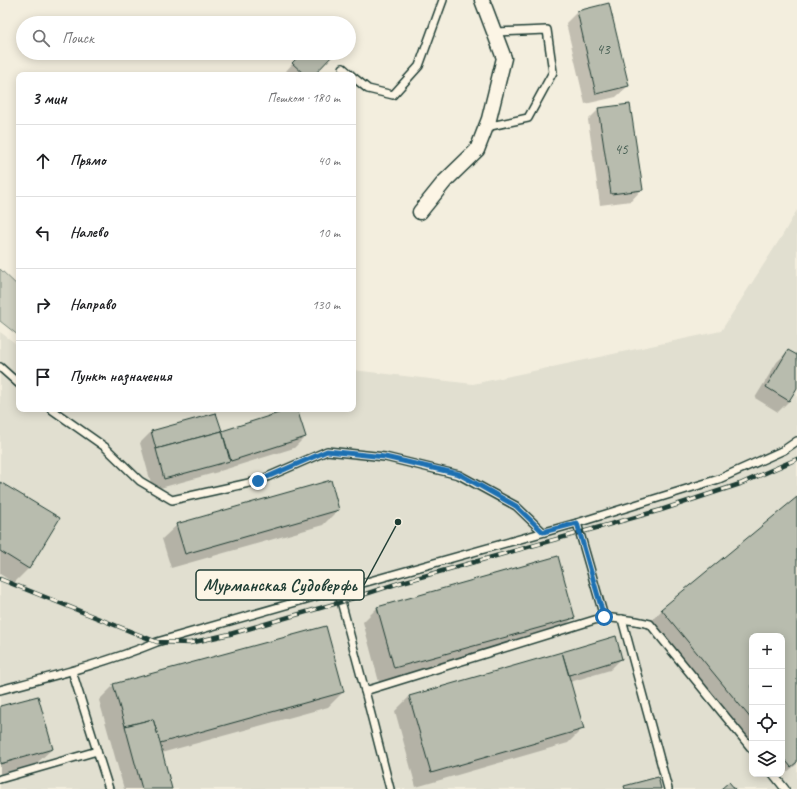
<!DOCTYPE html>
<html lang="ru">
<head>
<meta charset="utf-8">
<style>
	body { margin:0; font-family:Caveat,sans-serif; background:#f2f2f2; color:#202124 }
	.controls { position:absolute; right:12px; bottom:12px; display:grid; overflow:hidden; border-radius:8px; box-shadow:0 2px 10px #0003 }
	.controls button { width:36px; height:36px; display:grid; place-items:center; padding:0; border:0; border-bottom:1px solid #e0e0e0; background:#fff; color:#202124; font:20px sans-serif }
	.stop { position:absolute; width:12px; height:12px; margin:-9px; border:3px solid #1f6fb2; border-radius:50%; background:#fff }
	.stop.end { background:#1f6fb2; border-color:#fff; box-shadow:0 1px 4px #0008 }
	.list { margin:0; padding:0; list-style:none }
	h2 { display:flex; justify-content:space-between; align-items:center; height:52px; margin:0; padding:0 16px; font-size:17px }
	h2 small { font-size:13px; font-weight:400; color:#757577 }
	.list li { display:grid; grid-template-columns:26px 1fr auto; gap:12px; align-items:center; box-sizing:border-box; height:72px; padding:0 16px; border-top:1px solid #e0e0e0 }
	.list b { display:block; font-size:15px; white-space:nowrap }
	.list em { font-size:13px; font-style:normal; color:#757577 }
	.icon { flex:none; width:22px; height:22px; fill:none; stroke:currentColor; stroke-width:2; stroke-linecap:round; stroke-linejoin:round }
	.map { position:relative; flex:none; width:797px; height:789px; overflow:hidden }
	.search { position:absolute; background:#fff; box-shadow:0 2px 10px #0003; left:16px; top:16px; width:340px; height:44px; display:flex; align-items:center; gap:10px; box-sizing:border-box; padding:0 14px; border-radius:22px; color:#757577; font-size:15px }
	.panel { position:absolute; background:#fff; box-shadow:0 2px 10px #0003; left:16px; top:72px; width:340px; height:340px; border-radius:8px }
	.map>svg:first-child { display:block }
</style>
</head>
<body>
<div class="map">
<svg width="797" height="789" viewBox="0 0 797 789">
	<rect width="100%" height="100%" fill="#f3eede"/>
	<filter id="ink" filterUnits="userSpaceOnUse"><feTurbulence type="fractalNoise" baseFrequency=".025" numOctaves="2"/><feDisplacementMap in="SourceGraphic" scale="8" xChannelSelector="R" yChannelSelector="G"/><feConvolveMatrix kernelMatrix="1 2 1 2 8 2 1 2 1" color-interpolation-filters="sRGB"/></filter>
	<g filter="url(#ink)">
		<path fill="#e1dfd0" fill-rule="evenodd" d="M797,210V789H0V332L19,346V409H353V370L473,384L721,331L782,236ZM752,636H782V774H752Z"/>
		<path fill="#d0d1c2" stroke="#78877b" d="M0,269L19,287V336L0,321Z"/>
		<g fill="#0003">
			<path d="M577,12L628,86L616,97L585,104L566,23Z"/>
			<path d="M302,53H334L313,75H290L286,71Z"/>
			<path d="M599,109L642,189L631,201L600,205L588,120Z"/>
			<path d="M788,351L797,356V387L789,401L778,412L755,398L777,362Z"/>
			<path d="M294,409H296L305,437L294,448L220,471V470L218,472L153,490L140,443L151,432H221Z"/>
			<path d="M0,483L29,568L14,583L0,574Z"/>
			<path d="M797,498V764L776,781L770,774H782V636H752V752L647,625L662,610Z"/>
			<path d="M338,510L323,525L171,568L162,539L177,525Z"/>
			<path d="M377,608L574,617L559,632L379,682L363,622Z"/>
			<path d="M615,638L621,659L610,670L570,682L583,728L568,743L416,787L395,711L410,696Z"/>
			<path d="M114,685L343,692L328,707L161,753L171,789H124L99,700Z"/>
			<path d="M0,707L52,749L37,763L0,774Z"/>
		</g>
		<g fill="#b8bcae" stroke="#1f3d34">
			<path d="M609,3L629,86L596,94L577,11Z"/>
			<path d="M302,53H335L314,75H305L292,63Z"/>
			<path d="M630,104L643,190L611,194L598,108Z"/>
			<path d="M788,350L797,355V388L789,401L766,387Z"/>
			<path d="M291,409H297L306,437L231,461L222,431Z"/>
			<path d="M216,413L222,431L156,449L151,431Z"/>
			<path d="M222,431L230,461L164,479L156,449Z"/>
			<path d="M331,480L339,510L185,554L176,524Z"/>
			<path d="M0,482L60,518L29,569L0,551Z"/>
			<path d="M797,497V762L791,767L782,756V636H752V720L661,609Z"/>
			<path d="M558,556L575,618L394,668L377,607Z"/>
			<path d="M326,626L344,692L160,743L153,719L125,726L113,684Z"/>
			<path d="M616,636L622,659L569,675L562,652Z"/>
			<path d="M562,652L584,729L431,773L409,696Z"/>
			<path d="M38,696L53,749L0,764V706Z"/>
			<path d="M153,719L160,743L172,789H142L125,726Z"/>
			<path d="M658,777L661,789H625L624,786Z"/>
			<path d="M729,782L735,789H721Z"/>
		</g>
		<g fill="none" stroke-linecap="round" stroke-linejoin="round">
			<g stroke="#1f3d34" stroke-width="10">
				<g id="lane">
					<path d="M343,68L351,75"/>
					<path d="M353,77L368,89L393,95L419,66L443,0"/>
					<path d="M486,127L528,118L553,72L547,30L494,32"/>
					<path d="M0,367L19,384"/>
					<path d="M51,409L105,447L140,481L172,500L258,481L327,451L385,457L459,475L516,506L543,532"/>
					<path d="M338,590L365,691L390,789"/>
					<path d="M604,617L636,621L650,624L752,749"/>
					<path d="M622,619L668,789"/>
					<path d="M0,690C53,676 106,663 157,642L338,590L577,523L719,479L784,450L797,441"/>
					<path d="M365,691L604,617L577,523"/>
					<path d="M97,751L109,789"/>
					<path d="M773,774L785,789"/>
					<path d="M0,779L97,751L72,671"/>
				</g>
			</g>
			<g stroke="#1f3d34" stroke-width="17">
				<path id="street" d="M420,212L445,181L477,150L489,119L504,58L482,0"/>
			</g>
			<use href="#lane" stroke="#fcf5e5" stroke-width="7"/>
			<use href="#street" stroke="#fcf5e5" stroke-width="14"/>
			<g stroke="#1f3d34" stroke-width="4.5">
				<path id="rail" d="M0,579L157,642L190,643L230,634L341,602L399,583L661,510L740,484L797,459"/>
			</g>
			<use href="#rail" stroke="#fcf5e5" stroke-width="3" stroke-dasharray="9" stroke-linecap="butt"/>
		</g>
	</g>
	<g fill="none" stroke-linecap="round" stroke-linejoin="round" filter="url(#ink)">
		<path stroke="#1f6fb2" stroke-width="5" d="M258,481L327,451L385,457L459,474L516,506L543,532L577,523L604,617"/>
	</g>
	<g text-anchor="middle" stroke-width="3" stroke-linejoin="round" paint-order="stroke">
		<g font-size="15" fill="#455d52">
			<text x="603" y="54">43</text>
			<text x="621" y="154">45</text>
		</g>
	</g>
	<path fill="none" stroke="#1f3d34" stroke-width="1.5" d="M398 522L364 585"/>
	<circle fill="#1f3d34" stroke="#fcf5e5" stroke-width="1.5" cx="398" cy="522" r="4"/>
	<rect fill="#fcf5e5" stroke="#1f3d34" stroke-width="1.5" x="196" y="570" width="168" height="30" rx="4"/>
	<g font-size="18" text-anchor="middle" font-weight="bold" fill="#1f3d34">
		<text x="280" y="591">Мурманская Судоверфь</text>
	</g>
</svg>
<div class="controls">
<button>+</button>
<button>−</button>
<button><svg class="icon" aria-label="locate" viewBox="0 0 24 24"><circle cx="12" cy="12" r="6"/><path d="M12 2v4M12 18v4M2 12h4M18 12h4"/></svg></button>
<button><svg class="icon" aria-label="layers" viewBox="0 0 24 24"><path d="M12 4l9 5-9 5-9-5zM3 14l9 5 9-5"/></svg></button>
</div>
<div class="stop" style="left:604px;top:617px"></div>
<div class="stop end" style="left:258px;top:481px"></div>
<div class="search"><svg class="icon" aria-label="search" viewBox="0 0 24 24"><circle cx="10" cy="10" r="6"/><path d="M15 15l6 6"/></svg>Поиск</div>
<section class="panel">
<h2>3 мин<small>Пешком · 180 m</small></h2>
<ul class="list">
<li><svg class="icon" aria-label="ahead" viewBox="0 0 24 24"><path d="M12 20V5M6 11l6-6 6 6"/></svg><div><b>Прямо</b></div><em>40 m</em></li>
<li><svg class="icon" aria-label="left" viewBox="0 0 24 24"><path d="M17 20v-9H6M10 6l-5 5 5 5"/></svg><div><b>Налево</b></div><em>10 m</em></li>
<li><svg class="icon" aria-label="right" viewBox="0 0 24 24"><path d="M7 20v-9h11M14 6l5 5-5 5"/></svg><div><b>Направо</b></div><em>130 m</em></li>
<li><svg class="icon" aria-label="arrive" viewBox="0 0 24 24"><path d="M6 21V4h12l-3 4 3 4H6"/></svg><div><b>Пункт назначения</b></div></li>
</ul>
</section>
</div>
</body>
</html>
